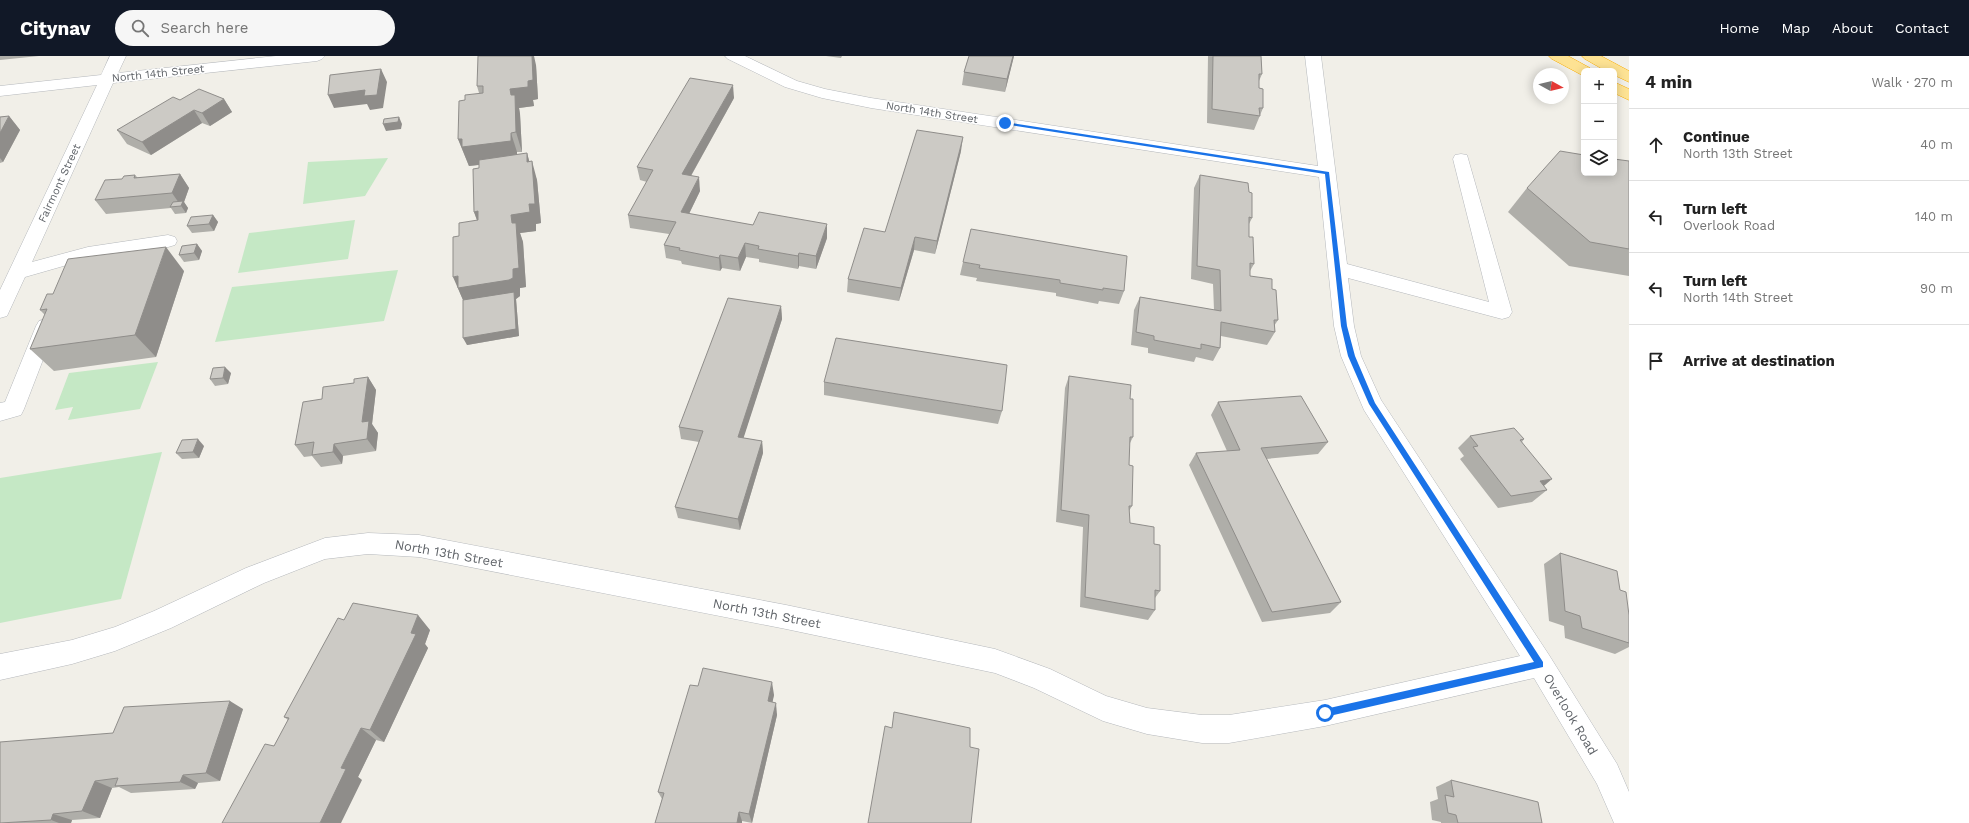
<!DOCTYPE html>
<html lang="en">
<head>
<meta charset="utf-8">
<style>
	body { margin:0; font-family:"Work Sans",sans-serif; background:#f6f6f6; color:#222 }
	.controls { position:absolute; right:12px; top:12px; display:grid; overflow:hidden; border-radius:6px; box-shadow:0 2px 10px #0003 }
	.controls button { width:36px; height:36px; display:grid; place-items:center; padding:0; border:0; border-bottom:1px solid #e0e0e0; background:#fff; color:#222; font:20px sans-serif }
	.compass { position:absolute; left:1533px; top:12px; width:36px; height:36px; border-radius:50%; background:#fff; box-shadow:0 2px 10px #0003; rotate:98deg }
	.stop { position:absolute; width:12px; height:12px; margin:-9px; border:3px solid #1a73e8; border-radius:50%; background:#fff }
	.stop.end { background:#1a73e8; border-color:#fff; box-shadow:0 1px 4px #0008 }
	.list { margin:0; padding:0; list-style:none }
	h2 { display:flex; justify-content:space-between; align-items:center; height:52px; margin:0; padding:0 16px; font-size:17px }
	h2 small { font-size:13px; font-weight:400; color:#767676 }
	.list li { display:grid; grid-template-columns:26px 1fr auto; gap:12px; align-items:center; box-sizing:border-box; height:72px; padding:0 16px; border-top:1px solid #e0e0e0 }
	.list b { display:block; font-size:15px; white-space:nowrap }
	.list p { margin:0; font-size:13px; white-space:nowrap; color:#767676 }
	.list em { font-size:13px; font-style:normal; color:#767676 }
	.icon { flex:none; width:22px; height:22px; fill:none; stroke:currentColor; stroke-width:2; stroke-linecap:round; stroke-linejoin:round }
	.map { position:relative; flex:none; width:1629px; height:767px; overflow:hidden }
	header { display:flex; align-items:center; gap:24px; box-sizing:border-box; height:56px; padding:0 20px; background:#111827; color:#fff }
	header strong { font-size:19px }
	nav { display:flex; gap:22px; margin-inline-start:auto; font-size:14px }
	.search { width:280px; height:36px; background:#f6f6f6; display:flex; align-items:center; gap:10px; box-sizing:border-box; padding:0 14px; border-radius:22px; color:#767676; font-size:15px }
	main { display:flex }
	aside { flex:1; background:#fff }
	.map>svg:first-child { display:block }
</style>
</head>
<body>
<header>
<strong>Citynav</strong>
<div class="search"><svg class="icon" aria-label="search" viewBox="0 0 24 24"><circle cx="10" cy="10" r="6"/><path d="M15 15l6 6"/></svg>Search here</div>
<nav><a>Home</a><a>Map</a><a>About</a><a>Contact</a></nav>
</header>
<main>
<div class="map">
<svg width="1629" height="767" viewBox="0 0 1629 767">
	<rect width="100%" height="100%" fill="#f1efe8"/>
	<g fill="#c5e8c5">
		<path d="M388,102L365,140L303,148L308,106Z"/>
		<path d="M355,164L348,203L238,217L249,177Z"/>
		<path d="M398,214L384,265L215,286L232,231Z"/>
		<path d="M158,306L140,353L68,364L73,351L55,354L69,317Z"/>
		<path d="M162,396L121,543L0,567V422Z"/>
	</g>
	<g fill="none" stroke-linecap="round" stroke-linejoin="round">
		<g stroke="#b5b8bc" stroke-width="1">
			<g id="minor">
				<path d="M110,0H126L118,17L276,0H325L322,3L317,5L113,27L32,206L88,191L168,179L175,181L177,185L175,189L168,191L88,203L25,221L7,260L0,262V234L97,29L0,40V30L101,19Z"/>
				<path d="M725,0H745L797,25L825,33L871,42L1318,110L1305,0H1321L1347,208L1489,246L1453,103L1455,99L1461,98L1467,99L1512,256L1509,261L1502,263L1348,222L1354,270L1361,300L1381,344L1549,599L1617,708L1629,736V767H1614L1597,728L1534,622L1325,670L1229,687H1202L1147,678L1103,665L1034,632L995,617L786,573L419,501L368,498L325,503L264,527L171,572L115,595L72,608L0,624V598L72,584L115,571L154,555L246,512L325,482L368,477L419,479L786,549L995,593L1050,613L1106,640L1147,652L1202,659H1229L1325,644L1520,600L1364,354L1341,300L1334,270L1319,121L871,52L822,42L785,31L728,3Z"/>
				<path d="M46,263L53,265L56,270L24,353L21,359L0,365V347L5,346L36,270L39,265Z"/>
			</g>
		</g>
		<g stroke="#f9ab00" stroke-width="1">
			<g id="highway">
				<path d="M1549,0H1568L1590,12L1593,15H1584V19L1580,18L1552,3Z"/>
				<path d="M1582,0H1601L1629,15V26L1614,19V15H1606L1585,3Z"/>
				<path d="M1614,26L1629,33V44L1614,37Z"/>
			</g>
		</g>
		<use href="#minor" fill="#fff" fill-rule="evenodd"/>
		<use href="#highway" fill="#fde293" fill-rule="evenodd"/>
	</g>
	<g fill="#afaea9">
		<path d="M0,0H39L0,4Z"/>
		<path d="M826,0H842L841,2Z"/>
		<path d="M969,0H1014L1005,36L962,29L964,16Z"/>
		<path d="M1208,0H1261L1262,18L1259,25V32L1263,52L1254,74L1207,67Z"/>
		<path d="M536,9L538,43L533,44L534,50L519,52L520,58L522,96H517V99L527,97L529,105L537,124L541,167L536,168V175L520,177L523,186L526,231L520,232V240L516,243L519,280L467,289L463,244L458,232L459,180L477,164L474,156L479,112V109L469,110L458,83L465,44L479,37L477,30Z"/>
		<path d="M734,42L691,120L700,135L689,158L753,169L827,182L816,213L799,210L798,213L759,206V203L746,201L740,215L722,212L720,215L682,208L681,205L666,202L664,189L669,178L630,172L628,159L647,126L640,124L637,111Z"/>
		<path d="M224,43L232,56L210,70L202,67L151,99L127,88L117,74L180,44Z"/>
		<path d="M9,60L20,74L3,106L0,107V61Z"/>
		<path d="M961,95L935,198L914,194L899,245L847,236L848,223L885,176Z"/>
		<path d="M1629,105V220L1569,210L1508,156L1527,132Z"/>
		<path d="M180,118L189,132L184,146L188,152L186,157L175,158L171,152L106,158L95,144L135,119L138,122Z"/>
		<path d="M1200,119L1249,136L1252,162L1249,168V181L1254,208L1250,215V220L1272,233L1278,264L1274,270L1275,276L1267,289L1221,280L1220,292L1213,305L1196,301L1194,306L1148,297V292L1131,289L1134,254L1140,241L1214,254L1213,228L1191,223L1194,132Z"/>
		<path d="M213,159L218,166L214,175L192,177L187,170Z"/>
		<path d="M197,188L202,195L199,204L184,206L179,199Z"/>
		<path d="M963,206L1124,235L1119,248L1099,245L1098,248L1056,240V237L976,225L977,222L960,219Z"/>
		<path d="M184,215L156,301L54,315L30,293L45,259L40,254L53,238Z"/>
		<path d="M781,250L782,263L743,382L762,385L763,397L740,474L678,462L675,451L699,386L681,383L679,371Z"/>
		<path d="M231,317L228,328L215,330L210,323Z"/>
		<path d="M1069,320L1130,343L1133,381L1129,389V409L1132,450L1129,455L1130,467L1154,488L1160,535L1155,542V554L1148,564L1080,551L1083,471L1056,466L1065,332Z"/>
		<path d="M368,321L376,334L372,368L378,377L376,395L343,400L342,408L321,411L312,400L304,401L295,389L322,343L354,327Z"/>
		<path d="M824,326L1002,355L998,368L824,339Z"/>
		<path d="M1218,346L1328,386L1318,398L1266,403L1341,546L1330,557L1262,566L1189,409L1196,397L1227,395L1211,359Z"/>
		<path d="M1470,380L1524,383L1522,386L1543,430L1547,434L1532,446L1498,452L1460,403L1464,400L1458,392Z"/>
		<path d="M204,390L199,402L182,403L176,397Z"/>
		<path d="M1560,497L1620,534L1629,559V591L1615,598L1565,582L1564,570L1549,565L1544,508Z"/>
		<path d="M344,564L430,574L425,588L428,592L384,686L376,684L358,721L362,724L274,690L288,664L284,661Z"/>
		<path d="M698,630L774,639L772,646L777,659L752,767L742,765V767H655L662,743L658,736Z"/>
		<path d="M243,653L220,725L198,727L195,733L131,737L119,731L112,732L100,762L72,764L71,767H0L113,677Z"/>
		<path d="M1451,724L1542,767H1441V766L1432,764L1430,746L1438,743L1436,731Z"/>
	</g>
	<g fill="#8f8d8a">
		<path d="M532,0H534L536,9L538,43L533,44L534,50L519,52L520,58L522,96L516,76L510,33L528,25Z"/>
		<path d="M1013,0H1014L1005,36L1007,23Z"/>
		<path d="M381,13L387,26L383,52L370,54L367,48L334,52L328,39Z"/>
		<path d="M733,29L734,42L684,132L682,118Z"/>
		<path d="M224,43L232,56L210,70L202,57Z"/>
		<path d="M194,54L202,67L151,99L142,86Z"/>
		<path d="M9,60L20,74L3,106L0,102V77Z"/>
		<path d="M399,61L402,68L401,73L386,75L383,68Z"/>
		<path d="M511,77L517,96V104L469,110L458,83Z"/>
		<path d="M963,81L961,95L935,198L937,185Z"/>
		<path d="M527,97L532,115V105L537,124L541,167L536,168V175L520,177L523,186L526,231L520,232V240L516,243L519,280L467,289L463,282L466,251L453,221L458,220L512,167L511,159L527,106Z"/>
		<path d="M180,118L189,132L184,146L188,152L186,157L172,137Z"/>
		<path d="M699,121L700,135L683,170L681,156Z"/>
		<path d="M478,155L481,175L474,156Z"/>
		<path d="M213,159L218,166L214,175L209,168Z"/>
		<path d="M827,168V182L816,213V200Z"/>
		<path d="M915,181L914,194L899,245L901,232Z"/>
		<path d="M745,187L746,201L740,215L738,202Z"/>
		<path d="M197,188L202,195L199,204L194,197Z"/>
		<path d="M166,191L184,215L156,301L135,279Z"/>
		<path d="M799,197V210L798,213V200Z"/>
		<path d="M720,199L722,212L720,215L719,202Z"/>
		<path d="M781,250L782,263L740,393L738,381Z"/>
		<path d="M225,311L231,317L228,328L223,322Z"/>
		<path d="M368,321L376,334L372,368L378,377L376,395L367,383L362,366Z"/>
		<path d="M198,383L204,390L199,402L193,396Z"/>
		<path d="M762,385L763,397L740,474L738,463Z"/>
		<path d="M334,388L343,400L342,408L333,396Z"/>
		<path d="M1552,423L1538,435L1540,425Z"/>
		<path d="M418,559L430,574L425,588L428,592L384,686L370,674Z"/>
		<path d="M772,626L774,639L770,658L768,645Z"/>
		<path d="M230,645L243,653L220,725L206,717Z"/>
		<path d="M776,647L777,659L752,767L749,758Z"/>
		<path d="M361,672L376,684L358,721L362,724L341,767H320L341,712Z"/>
		<path d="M183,719L198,727L195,733L180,726Z"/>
		<path d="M95,725L112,732L100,762L82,755Z"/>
		<path d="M739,756L742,765V767H737Z"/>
		<path d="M53,758L72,764L71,767H59L51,764Z"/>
	</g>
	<g fill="#cccac5" stroke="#8f8d8a">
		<path d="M478,0H532L533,24L528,25V31L510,33L511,39H515L516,76L511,77V85L462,91V83H458L459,45L465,44V39L483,37V30H477Z"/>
		<path d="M969,0H1013L1007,23L964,16Z"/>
		<path d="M1213,0H1261L1262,18H1259V32L1263,33V52H1259L1260,60L1212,53Z"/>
		<path d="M381,13L377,39L364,40L365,34L328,39L330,19Z"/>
		<path d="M690,22L733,29L682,118L699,121L681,156L753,169L759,156L827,168L816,200L799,197L798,200L758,193L759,190L745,187L738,202L720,199L719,202L679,194L680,192L664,189L676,166L628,159L653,114L637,111Z"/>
		<path d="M199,33L224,43L202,57L194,54L142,86L117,74L173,41L180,44Z"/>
		<path d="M9,60L0,77V61Z"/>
		<path d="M399,61L398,66L383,68L384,63Z"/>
		<path d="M917,74L963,81L937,185L915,181L901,232L848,223L864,172L885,176Z"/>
		<path d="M1560,95L1584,99V117H1614V103L1629,105V193L1590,186L1527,132Z"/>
		<path d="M527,97V106L532,105L535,148H529L530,156L511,159L512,167H516L519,212L513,213V222L509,224L458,232V220L453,221V181L459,180V167L478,164V155L474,156L473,113L479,112V104Z"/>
		<path d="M180,118L172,137L95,144L105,124L122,123L124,120L135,119L134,122Z"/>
		<path d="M1200,119L1248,127L1249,136L1252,137V162L1249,161V181H1253L1254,208L1250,207V220L1272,223V233L1276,234L1278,264H1274L1275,276L1221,266L1220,292L1201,288V293L1154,284V280L1136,276L1140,241L1221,255L1220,214L1197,210Z"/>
		<path d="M183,145L181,150L170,151L173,146Z"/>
		<path d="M213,159L209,168L187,170L191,161Z"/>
		<path d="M971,173L1127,200L1124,235L1103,232V234L1060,227V224L979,212L980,209L963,206Z"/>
		<path d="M197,188L194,197L179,199L182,190Z"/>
		<path d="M166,191L135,279L30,293L47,253L40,254L47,238H53L68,203Z"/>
		<path d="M514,236L516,273L463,282V244Z"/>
		<path d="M728,242L781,250L738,381L762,385L738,463L675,451L703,375L679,371Z"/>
		<path d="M836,282L1007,309L1002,355L824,326Z"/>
		<path d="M225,311L223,322L210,323L213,312Z"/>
		<path d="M1069,320L1131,329L1130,343H1133V381H1130L1129,409L1133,410L1132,450H1129L1130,467L1154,471V488L1160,489V535L1155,534V554L1085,541L1089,459L1061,454Z"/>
		<path d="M368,321L362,366L369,365L367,383L334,388L333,396L312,399L314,386L295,389L303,346L322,343L323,331L354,327V323Z"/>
		<path d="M1301,340L1328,386L1261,392L1341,546L1272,556L1196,397L1240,394L1218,346Z"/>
		<path d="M1514,372L1524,383L1520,384L1552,423L1540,425L1547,434L1511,440L1473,391L1478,390L1470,380Z"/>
		<path d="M198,383L193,396L176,397L182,384Z"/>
		<path d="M1560,497L1617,515L1620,534L1626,536L1629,559V587L1582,572L1580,560L1565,555Z"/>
		<path d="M353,547L418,559L411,577L416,578L370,674L361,672L341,712L346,713L320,767H222L265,688L274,690L289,662L284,661L338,562L344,564Z"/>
		<path d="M703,612L772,626L768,645L776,647L749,758L739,756L737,767H655L664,737L658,736L690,629L698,630Z"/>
		<path d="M230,645L206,717L183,719L180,726L115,730L118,722L95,725L82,755L53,758L51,764L0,767V686L113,677L124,651Z"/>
		<path d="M894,656L970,672V691L979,693L971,767H868L885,670L892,672Z"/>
		<path d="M1451,724L1538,746L1542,767H1458L1456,759L1448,757L1445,739L1454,741Z"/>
	</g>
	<path fill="#1a73e8" d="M1005,66L1329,116L1347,270L1355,300L1375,347L1543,606V611L1325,661L1322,660V655L1325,653L1534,606L1369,348L1348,300L1341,270L1325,118L1003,68Z"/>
	<g text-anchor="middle" stroke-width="3" stroke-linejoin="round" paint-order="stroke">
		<g font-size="11" fill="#5f6368" stroke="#fff">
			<text transform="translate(158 17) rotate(-6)" y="4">North 14th Street</text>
			<text transform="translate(932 56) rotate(9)" y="4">North 14th Street</text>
			<text transform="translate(59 127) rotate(-65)" y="4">Fairmont Street</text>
		</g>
		<g font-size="13" fill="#5f6368" stroke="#fff">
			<text transform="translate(449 497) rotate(10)" y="5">North 13th Street</text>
			<text transform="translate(767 557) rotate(11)" y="5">North 13th Street</text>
			<text transform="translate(1571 658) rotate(59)" y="5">Overlook Road</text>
		</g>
	</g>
</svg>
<div class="controls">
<button>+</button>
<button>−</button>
<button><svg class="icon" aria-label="layers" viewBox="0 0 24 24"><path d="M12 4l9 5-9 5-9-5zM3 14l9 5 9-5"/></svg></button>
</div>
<svg class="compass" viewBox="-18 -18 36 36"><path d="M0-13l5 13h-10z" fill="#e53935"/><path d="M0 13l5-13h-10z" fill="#767676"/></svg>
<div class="stop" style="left:1325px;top:657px"></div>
<div class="stop end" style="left:1005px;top:67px"></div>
</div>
<aside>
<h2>4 min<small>Walk · 270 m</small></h2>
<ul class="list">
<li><svg class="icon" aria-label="ahead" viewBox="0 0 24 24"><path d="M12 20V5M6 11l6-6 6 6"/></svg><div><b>Continue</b><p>North 13th Street</p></div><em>40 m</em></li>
<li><svg class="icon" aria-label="left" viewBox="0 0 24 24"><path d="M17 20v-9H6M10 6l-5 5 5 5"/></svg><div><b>Turn left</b><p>Overlook Road</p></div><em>140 m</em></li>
<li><svg class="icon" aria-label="left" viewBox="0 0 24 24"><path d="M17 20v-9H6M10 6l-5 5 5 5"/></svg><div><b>Turn left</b><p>North 14th Street</p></div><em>90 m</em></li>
<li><svg class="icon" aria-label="arrive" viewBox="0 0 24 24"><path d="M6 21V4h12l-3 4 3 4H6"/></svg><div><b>Arrive at destination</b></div></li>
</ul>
</aside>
</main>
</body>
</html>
